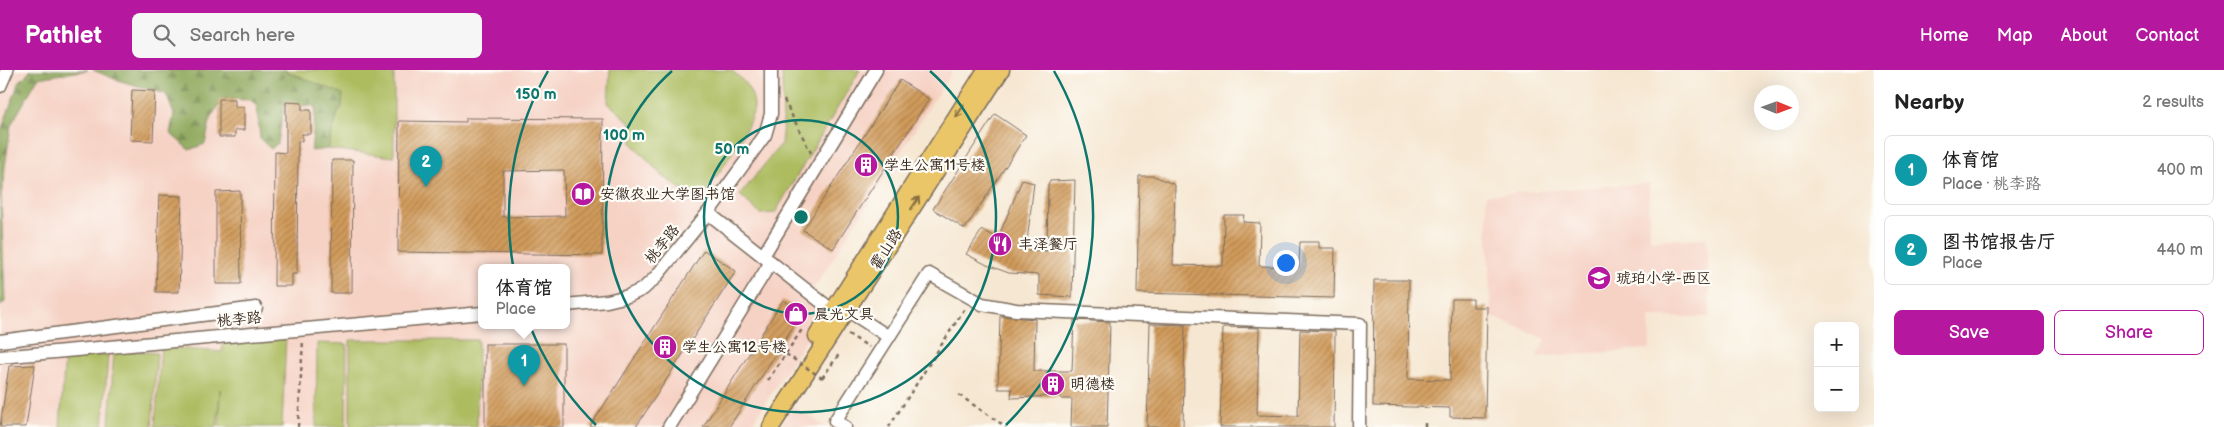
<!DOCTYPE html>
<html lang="en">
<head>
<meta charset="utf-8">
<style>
	body { margin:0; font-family:"Balsamiq Sans","LXGW WenKai TC",sans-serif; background:#f6f6f6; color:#222 }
	.controls { position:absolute; right:15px; bottom:15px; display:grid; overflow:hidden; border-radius:8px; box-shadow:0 5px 20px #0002 }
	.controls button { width:45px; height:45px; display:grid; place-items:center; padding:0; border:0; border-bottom:1px solid #e0e0e0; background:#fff; color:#222; font:25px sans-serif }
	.compass { position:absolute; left:1754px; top:15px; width:45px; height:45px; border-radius:50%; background:#fff; box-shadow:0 5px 20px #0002; rotate:91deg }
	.you { position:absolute; left:1285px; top:192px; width:18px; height:18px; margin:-12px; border:4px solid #fff; border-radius:50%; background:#1a73e8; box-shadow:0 0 0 8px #1a73e833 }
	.badge { display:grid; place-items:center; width:32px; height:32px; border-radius:50%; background:#b5179e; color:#fff; font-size:16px; font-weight:700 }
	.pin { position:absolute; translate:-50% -41px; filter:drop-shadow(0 1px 2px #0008) }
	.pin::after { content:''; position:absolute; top:26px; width:18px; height:15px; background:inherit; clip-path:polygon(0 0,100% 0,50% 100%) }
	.popup { position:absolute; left:478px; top:194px; width:92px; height:65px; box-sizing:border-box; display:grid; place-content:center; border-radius:8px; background:#fff; filter:drop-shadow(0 1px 4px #0005); font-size:16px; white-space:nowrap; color:#767676 }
	.popup b { font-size:19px; color:#222 }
	.popup::after { content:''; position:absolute; left:50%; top:100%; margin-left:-10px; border:10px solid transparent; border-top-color:#fff }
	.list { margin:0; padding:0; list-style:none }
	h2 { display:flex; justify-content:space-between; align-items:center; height:65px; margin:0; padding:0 20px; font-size:21px }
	h2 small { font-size:16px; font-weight:400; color:#767676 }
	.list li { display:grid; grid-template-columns:32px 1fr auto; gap:15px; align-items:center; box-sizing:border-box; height:70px; margin:0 10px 10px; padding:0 10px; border:1px solid #e0e0e0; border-radius:8px }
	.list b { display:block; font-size:19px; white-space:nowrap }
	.list p { margin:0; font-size:16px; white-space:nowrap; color:#767676 }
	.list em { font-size:16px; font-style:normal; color:#767676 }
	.actions { display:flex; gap:10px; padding:15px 20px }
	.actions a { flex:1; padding:11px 0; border:1px solid #b5179e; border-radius:8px; text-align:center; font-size:18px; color:#b5179e }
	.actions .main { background:#b5179e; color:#fff }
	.icon { flex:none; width:28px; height:28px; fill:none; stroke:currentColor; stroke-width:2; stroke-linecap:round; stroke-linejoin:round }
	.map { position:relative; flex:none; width:1874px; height:357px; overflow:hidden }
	header { display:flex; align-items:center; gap:30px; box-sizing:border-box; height:70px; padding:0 25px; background:#b5179e; color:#fff }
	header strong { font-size:24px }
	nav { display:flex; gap:28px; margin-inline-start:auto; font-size:18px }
	.search { width:350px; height:45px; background:#f6f6f6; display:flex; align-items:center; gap:12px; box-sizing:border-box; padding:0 18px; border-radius:8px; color:#767676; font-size:19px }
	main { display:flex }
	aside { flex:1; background:#fff }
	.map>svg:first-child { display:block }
</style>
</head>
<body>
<header>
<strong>Pathlet</strong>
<div class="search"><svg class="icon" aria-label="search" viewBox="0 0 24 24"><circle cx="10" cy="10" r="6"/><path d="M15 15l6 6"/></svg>Search here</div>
<nav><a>Home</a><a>Map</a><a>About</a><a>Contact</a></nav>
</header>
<main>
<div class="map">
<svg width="1874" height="357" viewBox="0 0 1874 357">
	<defs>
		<pattern id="forest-firs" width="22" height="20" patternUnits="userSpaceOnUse" patternTransform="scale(1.25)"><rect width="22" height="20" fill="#89a455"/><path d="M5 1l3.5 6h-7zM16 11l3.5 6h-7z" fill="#718646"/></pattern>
		<pattern id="building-hatch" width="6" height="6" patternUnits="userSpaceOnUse" patternTransform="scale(1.25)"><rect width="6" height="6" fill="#d19b5b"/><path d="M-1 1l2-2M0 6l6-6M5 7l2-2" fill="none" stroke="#ab7f4b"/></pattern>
	</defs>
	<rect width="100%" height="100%" fill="#fdfcf7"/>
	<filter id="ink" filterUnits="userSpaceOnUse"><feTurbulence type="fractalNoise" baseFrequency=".02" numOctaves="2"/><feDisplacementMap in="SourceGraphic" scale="10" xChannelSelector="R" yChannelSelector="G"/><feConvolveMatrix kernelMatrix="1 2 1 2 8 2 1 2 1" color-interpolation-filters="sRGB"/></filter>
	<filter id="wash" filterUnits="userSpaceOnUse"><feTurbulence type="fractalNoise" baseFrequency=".0096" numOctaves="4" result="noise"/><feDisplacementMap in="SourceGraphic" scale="20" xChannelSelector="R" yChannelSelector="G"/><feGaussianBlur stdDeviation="1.12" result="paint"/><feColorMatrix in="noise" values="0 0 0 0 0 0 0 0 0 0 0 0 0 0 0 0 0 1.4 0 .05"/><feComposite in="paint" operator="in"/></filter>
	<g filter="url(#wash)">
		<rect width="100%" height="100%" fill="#f6e7d2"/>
		<g fill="#f6d2c4" fill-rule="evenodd">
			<path d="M0,0H953L811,223L828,235L750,357H0ZM482,197H566V255H482Z"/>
			<path d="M1649,113L1650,170L1707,168L1710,247H1649L1650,279L1536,287L1546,269L1491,246L1486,125Z"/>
			<path d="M793,336L826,357H780Z"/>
		</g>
		<g fill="#acbc5e" stroke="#74733e">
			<path d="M282,0H394V87L328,79L338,42L342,37L302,7Z"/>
			<path d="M610,0H731C742,8 753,20 754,35C755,55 712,112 699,132L660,104L632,73L631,53L608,33Z"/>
			<path d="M782,0H860L775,143L760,144L740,125L781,74L783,54Z"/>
			<path d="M224,263L286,267L282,357H219L220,319L217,357H155L161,277L222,282Z"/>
			<path d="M350,270H478L477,357H350Z"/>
			<path d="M317,273L347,274L346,357H316Z"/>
			<path d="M114,280L157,283L152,357H109Z"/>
			<path d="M65,283L108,285L103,357H60Z"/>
		</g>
		<g fill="url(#forest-firs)" stroke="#62673a">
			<path d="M31,0H88L38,8L11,55L1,126L5,232L0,236V63L19,12Z"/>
			<path d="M93,0H282L343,24L342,37L338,42L328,79L311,81L316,36L284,35L278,73L271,79L260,69L257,37L251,30L223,29L211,47L205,74L189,80L170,63L174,44L166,24L117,10Z"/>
		</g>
		<g id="blocks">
			<g fill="url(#building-hatch)" fill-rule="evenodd">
				<path d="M900,10L929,29L833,179L803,160Z"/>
				<path d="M132,20L155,21L153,71L130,70Z"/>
				<path d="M219,29H235V37H244V60H235V67H219Z"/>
				<path d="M286,32L302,33V40H311V64H302V71H298L297,204H292V216H274L275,82L286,83Z"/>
				<path d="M995,44L1026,65L965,159L933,139Z"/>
				<path d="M466,48L603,49L602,185L398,182L399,51L466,52ZM564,100L565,146L503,147V101Z"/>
				<path d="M332,90H353L352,223H331Z"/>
				<path d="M1139,106H1154L1175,115L1173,195L1223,196L1224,145H1244L1243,152L1260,153L1259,196L1299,197L1300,172H1319V178H1335L1334,228L1137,223Z"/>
				<path d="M1022,110L1034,113L1026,180L1047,181L1048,115L1050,111L1075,110L1072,227L1039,225V205L1009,203L987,195L966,184L982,160L998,168Z"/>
				<path d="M240,121L241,214H216V122Z"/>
				<path d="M159,125L182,126L179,222H156Z"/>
				<path d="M704,180L736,201L636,357H590Z"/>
				<path d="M1374,210H1409L1408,309L1450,310L1452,229H1473V237H1487L1485,348L1450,347V338L1373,336Z"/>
				<path d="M783,230L802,242L755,317L729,357H703Z"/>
				<path d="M1000,246L1035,249L1034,301H1072L1074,250L1110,252L1107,357H1071L1072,329H1061V326L1011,328L1012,319H998Z"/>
				<path d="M1150,254L1185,255L1183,357H1147Z"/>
				<path d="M1223,257L1259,258L1257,345L1298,346L1300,260L1335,261L1334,357H1220Z"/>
				<rect x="485" y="274" width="79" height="83"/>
				<path d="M35,295L26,357H0L9,296Z"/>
			</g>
		</g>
	</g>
	<g filter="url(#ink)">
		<use href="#blocks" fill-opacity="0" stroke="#7c6c5d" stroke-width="1"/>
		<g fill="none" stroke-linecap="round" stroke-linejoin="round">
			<g stroke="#7c6c5d" stroke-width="15">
				<g id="minor">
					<path d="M0,16L7,0"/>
					<path d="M708,143L833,241"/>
					<path d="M763,186L876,0"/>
					<path d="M566,235L607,231L628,226L643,219L655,208L708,143L765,65L771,44V0"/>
					<path d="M847,240L889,267"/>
					<path d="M0,271L256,238"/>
					<path d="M0,287L482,243"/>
					<path d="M669,357L771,192"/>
					<path d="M845,357L835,351L929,204L982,234L1016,240L1360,254L1359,357"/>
				</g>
			</g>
			<g stroke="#7c6c5d" stroke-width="19">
				<g id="major">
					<path d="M817,266L986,0"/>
					<path d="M771,357L1001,0"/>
				</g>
			</g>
			<g stroke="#7c6c5d" stroke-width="2.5" stroke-dasharray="4 4" stroke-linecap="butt">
				<path d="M784,30L811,83"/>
				<path d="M848,264L869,277"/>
				<path d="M822,308L840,283"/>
				<path d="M768,310L803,258"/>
				<path d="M959,325L1006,357"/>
				<path d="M298,357L303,270"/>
				<path d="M889,357L965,238"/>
				<path d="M1425,357V351"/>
			</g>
			<use href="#minor" stroke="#fff" stroke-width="12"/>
			<use href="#major" stroke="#ebc669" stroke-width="16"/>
			<path stroke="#7c6c5d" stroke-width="2.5" stroke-dasharray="4 4" stroke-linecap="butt" d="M786,284L822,308"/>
		</g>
		<defs><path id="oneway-shaft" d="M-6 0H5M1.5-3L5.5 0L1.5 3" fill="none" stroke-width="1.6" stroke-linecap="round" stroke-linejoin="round" transform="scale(1.25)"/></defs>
		<g stroke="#8a7040">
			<use href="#oneway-shaft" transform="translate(960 41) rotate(122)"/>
			<use href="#oneway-shaft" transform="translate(915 133) rotate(-57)"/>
		</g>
	</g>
	<g fill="none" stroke="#0f766e" stroke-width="2.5">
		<circle cx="801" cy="147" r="97"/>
		<path d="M930 1A195 195 0 1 1 672 1"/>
		<path d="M596 355A292 292 0 0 1 548 1M1054 1A292 292 0 0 1 1006 355"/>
	</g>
	<defs>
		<g id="building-disc" transform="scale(1.25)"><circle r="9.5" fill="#b5179e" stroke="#fdfcf7"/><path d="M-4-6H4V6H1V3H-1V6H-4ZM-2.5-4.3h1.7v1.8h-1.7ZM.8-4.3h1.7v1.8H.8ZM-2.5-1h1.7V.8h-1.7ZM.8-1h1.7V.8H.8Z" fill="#fff"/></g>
		<g id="library-disc" transform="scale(1.25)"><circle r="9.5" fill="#b5179e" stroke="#fdfcf7"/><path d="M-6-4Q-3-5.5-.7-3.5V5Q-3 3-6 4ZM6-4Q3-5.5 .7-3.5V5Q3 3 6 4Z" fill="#fff"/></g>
		<g id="restaurant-disc" transform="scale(1.25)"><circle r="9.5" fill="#b5179e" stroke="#fdfcf7"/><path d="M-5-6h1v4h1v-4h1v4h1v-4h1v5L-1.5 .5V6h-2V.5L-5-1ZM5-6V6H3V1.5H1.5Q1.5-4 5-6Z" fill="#fff"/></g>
		<g id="school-disc" transform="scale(1.25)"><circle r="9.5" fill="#b5179e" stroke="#fdfcf7"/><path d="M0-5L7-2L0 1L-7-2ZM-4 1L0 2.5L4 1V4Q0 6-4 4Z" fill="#fff"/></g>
		<g id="shop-disc" transform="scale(1.25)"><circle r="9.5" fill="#b5179e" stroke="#fdfcf7"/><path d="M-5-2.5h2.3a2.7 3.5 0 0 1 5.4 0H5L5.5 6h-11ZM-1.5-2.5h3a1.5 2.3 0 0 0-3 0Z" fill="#fff"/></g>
	</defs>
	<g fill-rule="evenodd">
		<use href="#building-disc" x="866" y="95"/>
		<use href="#library-disc" x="583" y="124"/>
		<use href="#restaurant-disc" x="1000" y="174"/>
		<use href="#school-disc" x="1599" y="208"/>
		<use href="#shop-disc" x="796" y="244"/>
		<use href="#building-disc" x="665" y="277"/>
		<use href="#building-disc" x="1053" y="314"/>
	</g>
	<g text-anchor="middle" stroke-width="4.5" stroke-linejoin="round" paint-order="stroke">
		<g font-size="15" fill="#3b2a1e" stroke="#fdfcf7" text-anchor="start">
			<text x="884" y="100">学生公寓11号楼</text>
			<text x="600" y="129">安徽农业大学图书馆</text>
			<text x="1018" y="179">丰泽餐厅</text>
			<text x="1616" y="213">琥珀小学-西区</text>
			<text x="814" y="249">晨光文具</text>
			<text x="682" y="282">学生公寓12号楼</text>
			<text x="1070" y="319">明德楼</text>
		</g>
		<g font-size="15" fill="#3b2a1e" stroke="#fdfcf7">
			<text transform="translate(662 174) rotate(-51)" y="5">桃李路</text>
			<text transform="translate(886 179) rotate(-57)" y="5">霍山路</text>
			<text transform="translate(239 249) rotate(-5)" y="5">桃李路</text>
		</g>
	</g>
	<circle cx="801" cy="147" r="8" fill="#0f766e" stroke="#fdfcf7" stroke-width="2.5"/>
	<g font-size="15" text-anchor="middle" font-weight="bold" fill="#0f766e" stroke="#fdfcf7" stroke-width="4.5" stroke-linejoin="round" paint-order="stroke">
		<text x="536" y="29">150 m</text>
		<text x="624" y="70">100 m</text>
		<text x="732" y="84">50 m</text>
	</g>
</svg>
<div class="controls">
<button>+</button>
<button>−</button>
</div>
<svg class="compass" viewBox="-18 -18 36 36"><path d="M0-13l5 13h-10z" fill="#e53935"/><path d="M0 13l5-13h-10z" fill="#767676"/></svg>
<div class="you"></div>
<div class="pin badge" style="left:524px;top:316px;background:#0f9aa8">1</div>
<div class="popup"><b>体育馆</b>Place</div>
<div class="pin badge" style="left:426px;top:117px;background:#0f9aa8">2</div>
</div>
<aside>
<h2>Nearby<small>2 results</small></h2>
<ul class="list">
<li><span class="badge" style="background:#0f9aa8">1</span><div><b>体育馆</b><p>Place · 桃李路</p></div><em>400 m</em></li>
<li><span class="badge" style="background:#0f9aa8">2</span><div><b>图书馆报告厅</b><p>Place</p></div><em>440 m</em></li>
</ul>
<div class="actions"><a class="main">Save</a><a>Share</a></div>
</aside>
</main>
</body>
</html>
